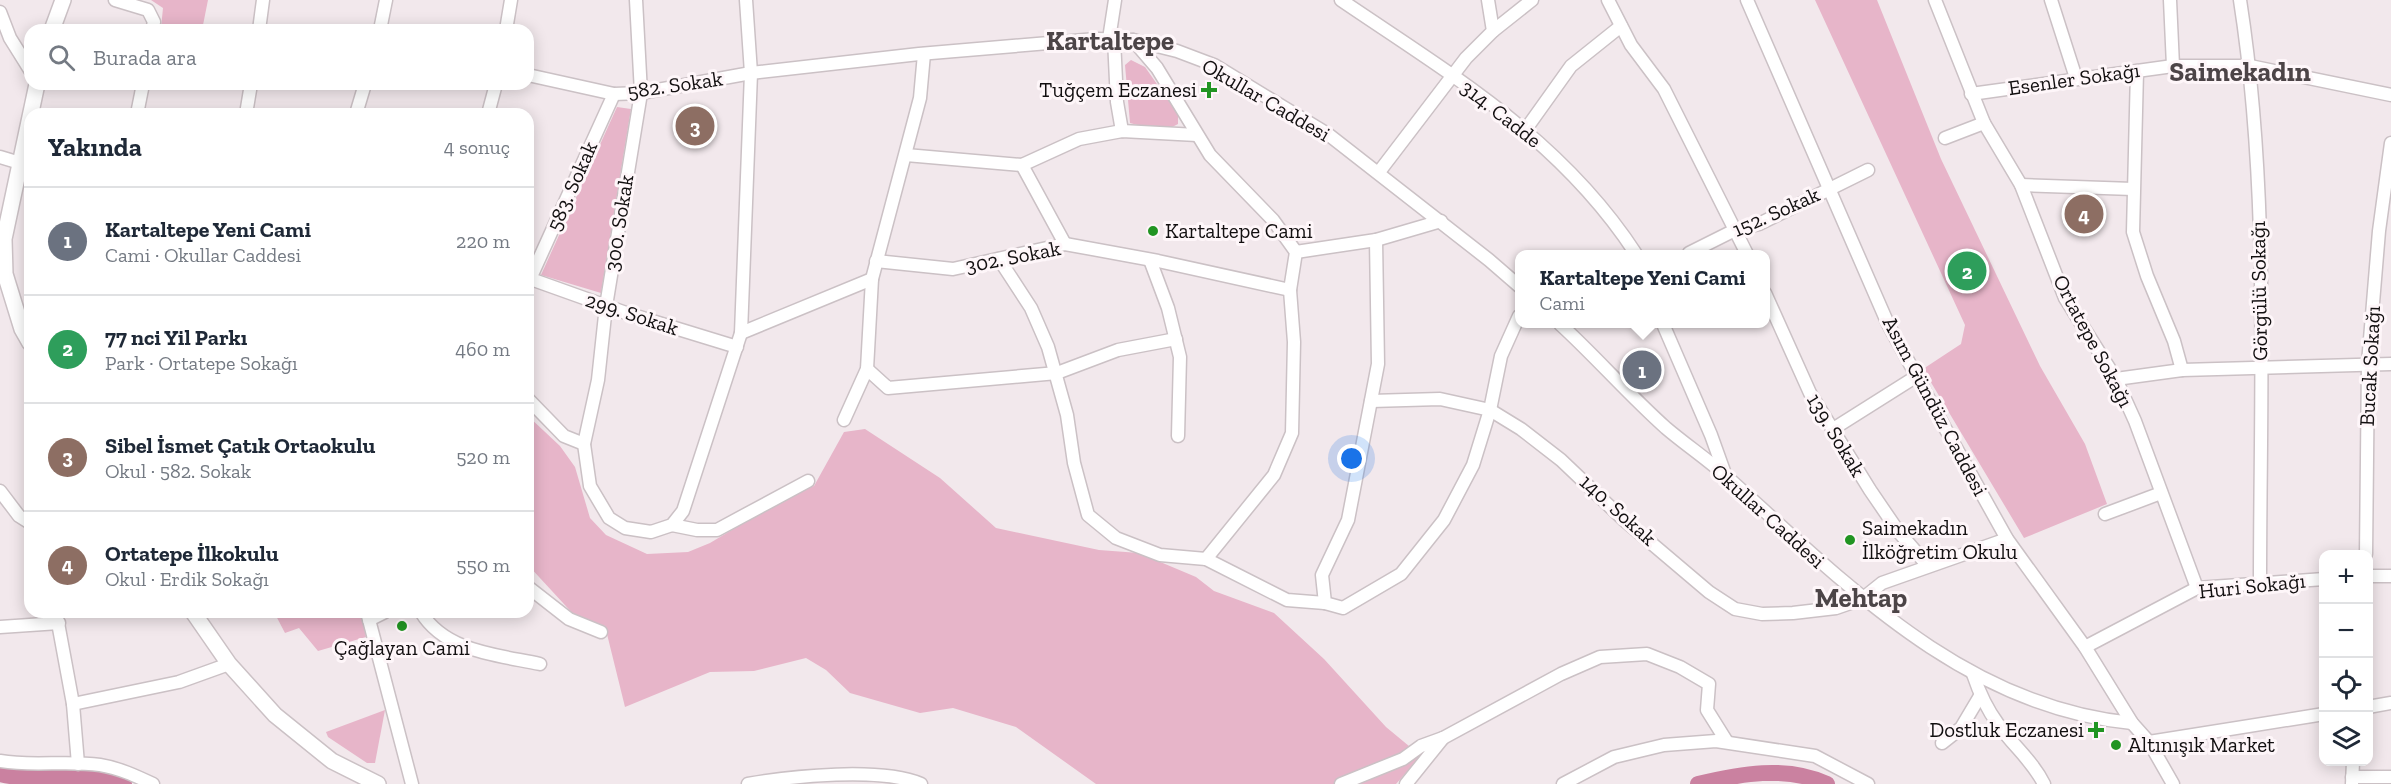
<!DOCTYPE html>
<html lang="tr">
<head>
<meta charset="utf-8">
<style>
	body { margin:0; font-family:"Zilla Slab",serif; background:#f6f6f7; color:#1f2937 }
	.controls { position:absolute; right:18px; bottom:18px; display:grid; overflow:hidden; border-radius:12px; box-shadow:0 3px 15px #0003 }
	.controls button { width:54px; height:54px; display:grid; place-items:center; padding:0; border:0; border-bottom:2px solid #e0e1e3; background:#fff; color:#1f2937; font:30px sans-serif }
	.you { position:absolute; left:1352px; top:459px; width:21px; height:21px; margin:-15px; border:4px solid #fff; border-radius:50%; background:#1a73e8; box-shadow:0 0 0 9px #1a73e833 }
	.badge { display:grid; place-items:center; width:39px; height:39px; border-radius:50%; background:#219422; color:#fff; font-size:20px; font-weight:700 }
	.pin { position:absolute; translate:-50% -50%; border:3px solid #fff; box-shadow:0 2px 6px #0006 }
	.popup { position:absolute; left:1515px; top:250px; width:255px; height:78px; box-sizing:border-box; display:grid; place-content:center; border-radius:12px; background:#fff; filter:drop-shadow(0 2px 4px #0005); font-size:20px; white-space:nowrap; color:#747a83 }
	.popup b { font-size:22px; color:#1f2937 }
	.popup::after { content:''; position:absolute; left:50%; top:100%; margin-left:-12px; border:12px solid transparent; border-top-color:#fff }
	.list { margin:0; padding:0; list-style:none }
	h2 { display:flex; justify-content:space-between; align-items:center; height:78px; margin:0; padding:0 24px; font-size:26px }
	h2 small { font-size:20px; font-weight:400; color:#747a83 }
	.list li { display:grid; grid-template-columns:39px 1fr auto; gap:18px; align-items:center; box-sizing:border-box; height:108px; padding:0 24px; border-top:2px solid #e0e1e3 }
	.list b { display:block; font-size:22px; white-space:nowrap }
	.list p { margin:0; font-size:20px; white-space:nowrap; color:#747a83 }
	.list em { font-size:20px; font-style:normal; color:#747a83 }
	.icon { flex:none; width:33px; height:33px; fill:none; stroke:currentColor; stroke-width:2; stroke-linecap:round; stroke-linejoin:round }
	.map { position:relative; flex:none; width:2391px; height:784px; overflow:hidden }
	.search { position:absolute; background:#fff; box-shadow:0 3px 15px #0003; left:24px; top:24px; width:510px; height:66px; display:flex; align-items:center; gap:15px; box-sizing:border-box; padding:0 21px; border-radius:18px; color:#747a83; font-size:22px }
	.panel { position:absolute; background:#fff; box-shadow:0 3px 15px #0003; left:24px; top:108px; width:510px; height:510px; border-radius:18px }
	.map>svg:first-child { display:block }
</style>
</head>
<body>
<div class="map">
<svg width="2391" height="784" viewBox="0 0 2391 784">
	<rect width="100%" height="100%" fill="#f2e8ec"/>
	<g fill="#e7b5c9">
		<path d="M151,0H208L202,30L161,28L163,8Z"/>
		<path d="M1815,0H1877L1941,159L2040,366L2085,444L2107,504L2024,538L1923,369L1961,344L1965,325Z"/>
		<path d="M1131,60L1145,67L1178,114V124C1163,133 1146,127 1130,123L1125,65Z"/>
		<path d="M617,107L631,109L601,293L541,275Z"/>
		<path d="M528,416L560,446L575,467L590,518L606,535L647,554L688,552L710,543L799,490L814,486L844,432L865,429L940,478L996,528L1099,550L1139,553L1196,577L1214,591L1274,613L1324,659L1386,727L1421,756L1396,784H1096L1016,727L953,708L920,713L850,693L826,670L806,658L754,671L710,672L625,707L605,626L575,616L528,565Z"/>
		<path d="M274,612H361L366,637L318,651L299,628L285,633Z"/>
		<path d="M385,710L375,763H367L328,737L326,732Z"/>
	</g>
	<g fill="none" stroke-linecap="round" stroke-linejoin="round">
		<g stroke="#ca81a0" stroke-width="16">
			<path d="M0,774C40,784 83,770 124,784"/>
			<path d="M1698,784C1739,774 1786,765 1827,784"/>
		</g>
		<g stroke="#cbc1c5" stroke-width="15">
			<g id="minor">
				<path d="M115,0L148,10L154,22L152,30"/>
				<path d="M636,0L641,93L606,306L598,380L584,444L590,486L609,518L625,528L651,532L672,525L683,511L741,333L751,73L746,0"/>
				<path d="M1341,0C1453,76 1561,139 1636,254"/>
				<path d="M1608,0L1631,45L1664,89L1747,254"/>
				<path d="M1747,0L1888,324L1940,419L2007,539L2085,647L2132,723L2149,742L2173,784"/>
				<path d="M1935,0L1984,123L2021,185L2065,298L2116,379L2135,421L2197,588"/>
				<path d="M2051,0L2076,78"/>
				<path d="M2170,0L2173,66"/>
				<path d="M2240,0C2270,192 2260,390 2260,583"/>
				<path d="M0,12L10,38L30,70"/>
				<path d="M259,30L263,0"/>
				<path d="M380,30L386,0"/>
				<path d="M506,30L511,0"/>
				<path d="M1493,31L1532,0"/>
				<path d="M1109,39L1115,0"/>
				<path d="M1114,39L1117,102L1122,131"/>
				<path d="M1133,40L1157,68L1210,155L1273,220L1296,252L1290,290L1294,342L1292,433L1274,475L1206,559"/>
				<path d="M2137,71L2133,232L2147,276L2174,341L2182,370"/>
				<path d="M528,75L614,94L641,93L751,73L919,54L1096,39L1133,40L1177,51L1214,65L1329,135L1489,260L1519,286"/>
				<path d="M1971,94L2173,66H2250L2391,95"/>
				<path d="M137,114L143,84"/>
				<path d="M246,114L251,84"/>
				<path d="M356,114L365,84"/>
				<path d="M488,114L496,84"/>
				<path d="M1526,129L1571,66L1621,26"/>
				<path d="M1945,138L1984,123"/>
				<path d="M906,155L1022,165L1079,139L1122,131L1197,135"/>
				<path d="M0,157L20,163"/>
				<path d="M1022,165L1065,244"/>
				<path d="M1379,172L1466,58L1493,31L1488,0"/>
				<path d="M2021,185L2133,189"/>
				<path d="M1376,240L1378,364L1348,520L1322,575L1325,603L1343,608L1401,574L1444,520L1473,465L1490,410L1501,356L1519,316"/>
				<path d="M1296,252L1376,240L1441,221"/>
				<path d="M1689,253L1735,230L1759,224L1868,170"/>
				<path d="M999,259L1031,308L1048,347L1067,415L1074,463L1088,515L1116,538L1160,555L1206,559L1287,600L1325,603"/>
				<path d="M1150,260L1168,308L1180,357L1178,436"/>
				<path d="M876,261L953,269L1065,244L1158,261L1290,290"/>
				<path d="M528,278L626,313L737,347"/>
				<path d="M530,279L614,94"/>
				<path d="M1765,293L1810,393L1870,490L1898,531L1928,566"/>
				<path d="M1560,324C1596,357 1629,395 1666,428C1686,445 1707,459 1726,476C1845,583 1964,707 2132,723"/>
				<path d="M1663,324L1711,435L1725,474"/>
				<path d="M741,333L872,279"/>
				<path d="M867,369L888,388L1057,373L1118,350L1176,339"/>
				<path d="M2116,379L2182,370L2391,364"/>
				<path d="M528,399L564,436L584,444"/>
				<path d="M1371,401L1440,399L1490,410L1521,429L1561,460L1624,520L1709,592L1735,609L1762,614L1793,613L1836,608L1862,599L1882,583L2007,539"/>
				<path d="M844,420L867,369L872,279L920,98L924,54"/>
				<path d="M1833,429L1917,376"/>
				<path d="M0,491L19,516L30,523"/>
				<path d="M2105,514L2161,493"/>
				<path d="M672,525L697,530H717L808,481"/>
				<path d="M2366,554L2368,363L2379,231L2391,143"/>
				<path d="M2368,576H2391"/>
				<path d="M528,587L569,619L601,632"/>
				<path d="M56,612L73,704L78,764"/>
				<path d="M367,612L412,784"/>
				<path d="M421,612C445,652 498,655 540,664"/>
				<path d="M369,620L385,612"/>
				<path d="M0,627L59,623"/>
				<path d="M2085,647L2197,588L2324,579"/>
				<path d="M1973,674C1979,692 1986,708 1998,724C2013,746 2032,760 2044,784"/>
				<path d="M73,704L179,682L229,664"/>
				<path d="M2368,707L2391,703"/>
				<path d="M2149,742L2324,714"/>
				<path d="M1942,743L1961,728L1980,696"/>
				<path d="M0,761C33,767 66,760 100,765C119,768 136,776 153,784"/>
				<path d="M2352,777H2391"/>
				<path d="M748,784C792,776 881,767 921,784"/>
				<path d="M1341,784L1403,759L1421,746L1443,738"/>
				<path d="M1406,784L1443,738L1561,674L1600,657L1647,654L1680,667L1709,684L1707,710L1727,742"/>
				<path d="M1563,784L1614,757L1664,745L1716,741L1815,756L1868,784"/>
				<path d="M2352,784L2353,762"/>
			</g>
		</g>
		<g stroke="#cbc1c5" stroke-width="18">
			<g id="major">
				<path d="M52,30L63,0"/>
				<path d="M30,343L22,329L5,274L4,239L37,84"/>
				<path d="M193,612L229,664L275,715L332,761L378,784"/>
			</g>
		</g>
		<use href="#minor" stroke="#fff" stroke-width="12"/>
		<use href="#major" stroke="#fff" stroke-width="15"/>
	</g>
	<g fill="#219422" stroke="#fef6f9" stroke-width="2">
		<path d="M1206 81h6v6h6v6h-6v6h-6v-6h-6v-6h6z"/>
		<circle cx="1153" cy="231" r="6"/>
		<circle cx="1850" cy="540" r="6"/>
		<circle cx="402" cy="626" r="6"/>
		<path d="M2093 721h6v6h6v6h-6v6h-6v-6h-6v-6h6z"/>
		<circle cx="2116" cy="745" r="6"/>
	</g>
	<g text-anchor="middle" stroke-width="6" stroke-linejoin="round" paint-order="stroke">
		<g font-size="21" fill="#120f10" stroke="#fef6f9">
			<text transform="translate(2074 79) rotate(-8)" y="7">Esenler Sokağı</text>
			<text transform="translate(675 85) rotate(-8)" y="7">582. Sokak</text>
			<text transform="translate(1266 100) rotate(30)" y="7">Okullar Caddesi</text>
			<text transform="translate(1501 114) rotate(38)" y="7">314. Cadde</text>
			<text transform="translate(572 186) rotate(-66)" y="7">583. Sokak</text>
			<text transform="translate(1776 212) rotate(-24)" y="7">152. Sokak</text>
			<text transform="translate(619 223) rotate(-81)" y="7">300. Sokak</text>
			<text transform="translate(1013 257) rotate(-11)" y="7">302. Sokak</text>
			<text transform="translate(2259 291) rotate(-91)" y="7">Görgülü Sokağı</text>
			<text transform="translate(632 314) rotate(18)" y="7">299. Sokak</text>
			<text transform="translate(2093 341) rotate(62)" y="7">Ortatepe Sokağı</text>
			<text transform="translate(2370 366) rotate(-87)" y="7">Bucak Sokağı</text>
			<text transform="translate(1935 406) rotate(62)" y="7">Asım Gündüz Caddesi</text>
			<text transform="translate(1836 435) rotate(59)" y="7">139. Sokak</text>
			<text transform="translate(1618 510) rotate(42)" y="7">140. Sokak</text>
			<text transform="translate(1768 516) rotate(42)" y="7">Okullar Caddesi</text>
			<text transform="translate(2252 586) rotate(-6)" y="7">Huri Sokağı</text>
		</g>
		<g font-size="21" fill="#120f10" stroke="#fef6f9" text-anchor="start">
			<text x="1197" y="97" text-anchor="end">Tuğçem Eczanesi</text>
			<text x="1165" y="238">Kartaltepe Cami</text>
			<text x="1862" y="535">Saimekadın<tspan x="1862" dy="24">İlköğretim Okulu</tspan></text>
			<text x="402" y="655" text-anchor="middle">Çağlayan Cami</text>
			<text x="2084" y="737" text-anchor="end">Dostluk Eczanesi</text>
			<text x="2128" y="752">Altınışık Market</text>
		</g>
		<g font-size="27" font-weight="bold" fill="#4c4447" stroke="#fef6f9">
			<text x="1110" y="50">Kartaltepe</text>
			<text x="2240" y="81">Saimekadın</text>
			<text x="1861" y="607">Mehtap</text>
		</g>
	</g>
</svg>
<div class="controls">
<button>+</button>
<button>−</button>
<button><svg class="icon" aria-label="locate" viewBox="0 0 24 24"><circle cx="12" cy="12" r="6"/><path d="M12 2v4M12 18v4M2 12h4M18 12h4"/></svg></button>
<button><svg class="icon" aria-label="layers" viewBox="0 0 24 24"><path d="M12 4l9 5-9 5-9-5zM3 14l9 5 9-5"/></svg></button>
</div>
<div class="you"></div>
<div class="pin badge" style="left:1642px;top:370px;background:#6b7280">1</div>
<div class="popup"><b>Kartaltepe Yeni Cami</b>Cami</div>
<div class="pin badge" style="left:1967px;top:271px;background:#2e9e5b">2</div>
<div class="pin badge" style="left:695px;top:126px;background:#8d6e63">3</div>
<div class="pin badge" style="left:2084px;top:214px;background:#8d6e63">4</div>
<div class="search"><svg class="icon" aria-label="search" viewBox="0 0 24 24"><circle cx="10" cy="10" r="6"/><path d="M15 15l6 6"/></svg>Burada ara</div>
<section class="panel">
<h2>Yakında<small>4 sonuç</small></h2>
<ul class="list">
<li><span class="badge" style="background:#6b7280">1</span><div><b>Kartaltepe Yeni Cami</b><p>Cami · Okullar Caddesi</p></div><em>220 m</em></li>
<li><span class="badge" style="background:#2e9e5b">2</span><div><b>77 nci Yil Parkı</b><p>Park · Ortatepe Sokağı</p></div><em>460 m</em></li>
<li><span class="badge" style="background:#8d6e63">3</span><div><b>Sibel İsmet Çatık Ortaokulu</b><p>Okul · 582. Sokak</p></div><em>520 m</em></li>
<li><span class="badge" style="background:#8d6e63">4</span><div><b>Ortatepe İlkokulu</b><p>Okul · Erdik Sokağı</p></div><em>550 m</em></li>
</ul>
</section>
</div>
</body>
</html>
